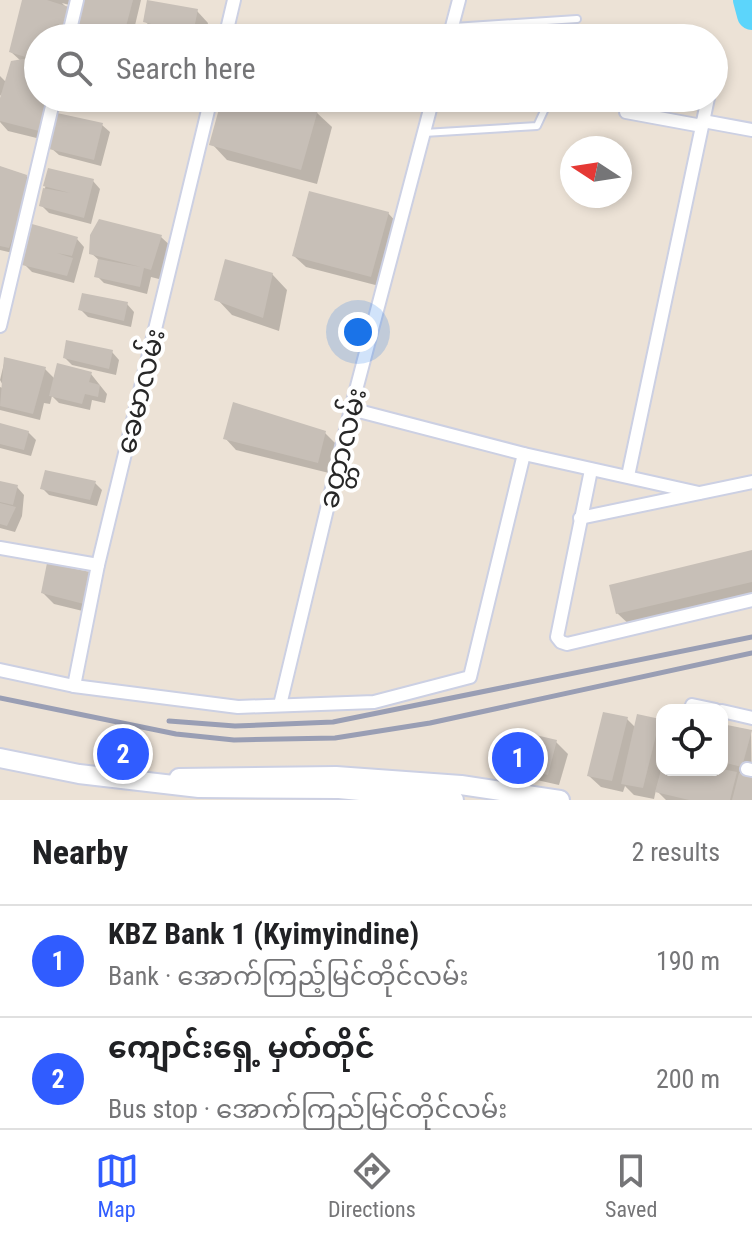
<!DOCTYPE html>
<html lang="en">
<head>
<meta charset="utf-8">
<style>
	body { margin:0; font-family:"Roboto Condensed","Noto Sans Myanmar",sans-serif; background:#f2f2f2; color:#202124 }
	.controls { position:absolute; right:24px; bottom:24px; display:grid; overflow:hidden; border-radius:16px; box-shadow:0 4px 12px #0003 }
	.controls button { width:72px; height:72px; display:grid; place-items:center; padding:0; border:0; border-bottom:2px solid #e0e0e0; background:#fff; color:#202124; font:40px sans-serif }
	.compass { position:absolute; left:560px; top:136px; width:72px; height:72px; border-radius:50%; background:#fff; box-shadow:0 4px 12px #0003; rotate:282deg }
	.you { position:absolute; left:358px; top:332px; width:28px; height:28px; margin:-20px; border:6px solid #fff; border-radius:50%; background:#1a73e8; box-shadow:0 0 0 12px #1a73e833 }
	.badge { display:grid; place-items:center; width:52px; height:52px; border-radius:50%; background:#305cff; color:#fff; font-size:26px; font-weight:700 }
	.pin { position:absolute; translate:-50% -50%; border:4px solid #fff; box-shadow:0 2px 8px #0006 }
	.list { margin:0; padding:0; list-style:none }
	h2 { display:flex; justify-content:space-between; align-items:center; height:104px; margin:0; padding:0 32px; font-size:34px }
	h2 small { font-size:26px; font-weight:400; color:#757577 }
	.list li { display:grid; grid-template-columns:52px 1fr auto; gap:24px; align-items:center; box-sizing:border-box; height:112px; padding:0 32px; border-top:2px solid #e0e0e0 }
	.list b { display:block; font-size:30px; white-space:nowrap }
	.list p { margin:0; font-size:26px; white-space:nowrap; color:#757577 }
	.list em { font-size:26px; font-style:normal; color:#757577 }
	.icon { flex:none; width:44px; height:44px; fill:none; stroke:currentColor; stroke-width:2; stroke-linecap:round; stroke-linejoin:round }
	.map { position:relative; flex:none; width:752px; height:800px; overflow:hidden }
	.search { position:absolute; background:#fff; box-shadow:0 4px 12px #0003; left:24px; right:24px; top:24px; height:88px; display:flex; align-items:center; gap:20px; box-sizing:border-box; padding:0 28px; border-radius:44px; color:#757577; font-size:30px }
	.sheet { height:328px; background:#fff }
	nav { display:flex; justify-content:space-around; align-items:center; box-sizing:border-box; height:112px; border-top:2px solid #e0e0e0; background:#fff; font-size:22px; color:#757577 }
	nav a { display:grid; justify-items:center; gap:4px }
	nav .on { color:#305cff }
	.map>svg:first-child { display:block }
</style>
</head>
<body>
<div class="map">
<svg width="752" height="800" viewBox="0 0 752 800">
	<rect width="100%" height="100%" fill="#ece2d6"/>
	<g fill="#0003">
		<path d="M24,0H141L132,38L87,34L80,27L84,9L62,3L75,16L70,38H38V98H53L59,104L57,115L102,125L110,132L101,166L59,155L51,148L53,142L8,131L0,122L3,92L0,96V76L6,82L21,61L11,52Z"/>
		<path d="M197,11L208,23L205,38H177L156,33L145,21Z"/>
		<path d="M224,98H265L316,112L332,127L317,184L227,160L212,144Z"/>
		<path d="M0,168L26,176L34,184L17,254L0,250Z"/>
		<path d="M49,171L93,181L100,189L91,224L49,213L41,205Z"/>
		<path d="M388,213L399,225L383,287L306,267L294,256Z"/>
		<path d="M161,237L173,248L163,280L151,277L147,294L104,283L97,276L100,261L91,253Z"/>
		<path d="M77,239L84,247L74,283L32,272L24,264Z"/>
		<path d="M272,274L287,290L279,331L232,315L217,299Z"/>
		<path d="M127,304L134,312L131,327L88,317L80,309Z"/>
		<path d="M112,352L119,360L116,375L72,365L65,358Z"/>
		<path d="M5,359L45,369L55,379L91,374L107,394L105,403L92,400L90,410L59,403L52,396L50,404L44,403L40,420L0,410V387L5,389L0,380Z"/>
		<path d="M0,425L28,432L36,440L31,456L0,448Z"/>
		<path d="M325,433L336,444L329,473L236,450L225,438Z"/>
		<path d="M0,483L17,487L24,495L22,516L15,532L0,528Z"/>
		<path d="M95,483L102,490L97,506L49,495L42,488Z"/>
		<path d="M752,553V601L633,628L617,613Z"/>
		<path d="M89,574L101,585L95,614L54,604L43,593Z"/>
		<path d="M627,719L636,728L659,721L662,725V770H722V726L751,732L752,800H666L656,790L654,799L634,795L625,786L623,792L601,787L589,776Z"/>
		<path d="M556,742L568,754L559,785L519,776L507,765Z"/>
	</g>
	<g fill="none" stroke-linecap="round" stroke-linejoin="round">
		<path stroke="#5cd5fb" stroke-width="30" d="M748,0L752,15"/>
	</g>
	<g fill="#c7bfb7">
		<path d="M22,0H47L69,7L63,25L54,24L64,27L61,38H38V98H47L39,131L0,121V98L11,61L29,58L9,52Z"/>
		<path d="M85,0H133L123,38L77,27Z"/>
		<path d="M147,0L198,9L193,34L143,22Z"/>
		<path d="M222,98H273L318,110L301,170L209,145Z"/>
		<path d="M57,113L103,123L94,160L49,149Z"/>
		<path d="M0,166L27,175L21,212L9,248L0,246Z"/>
		<path d="M48,168L94,179L84,218L39,206L43,188L70,193L43,186Z"/>
		<path d="M309,191L389,212L371,277L292,256Z"/>
		<path d="M99,219L162,235L151,270L144,268L140,287L94,277L98,259L141,267L89,254L90,235Z"/>
		<path d="M32,224L78,237L72,256L57,253L73,258L67,276L22,265Z"/>
		<path d="M225,259L273,273L263,318L214,300Z"/>
		<path d="M82,293L128,302L124,321L78,310Z"/>
		<path d="M66,340L113,350L109,369L63,358Z"/>
		<path d="M4,357L46,367L33,414L0,406Z"/>
		<path d="M57,363L92,372L89,382L100,385L98,397L85,394L82,404L49,396Z"/>
		<path d="M233,402L326,431L318,463L223,439Z"/>
		<path d="M0,423L29,431L24,450L0,444Z"/>
		<path d="M45,470L96,481L90,500L40,489Z"/>
		<path d="M0,481L18,485L13,505L0,502Z"/>
		<path d="M0,503L16,507L7,526L0,524Z"/>
		<path d="M752,550V582L616,614L609,585Z"/>
		<path d="M47,563L90,572L84,604L41,593Z"/>
		<path d="M603,712L628,717L612,781L587,776Z"/>
		<path d="M637,714L660,719L643,788L621,784Z"/>
		<path d="M722,724L752,730L742,767L722,762Z"/>
		<path d="M514,730L557,740L548,775L505,765Z"/>
		<path d="M722,769L737,772L730,800H689L655,792L661,770Z"/>
		<path d="M739,773L752,776V800H732Z"/>
	</g>
	<g fill="none" stroke-linecap="round" stroke-linejoin="round">
		<g stroke="#ccd0e3" stroke-width="10">
			<g id="lane">
				<path d="M453,27L577,19"/>
				<path d="M424,133L537,126L550,98"/>
			</g>
		</g>
		<g stroke="#ccd0e3" stroke-width="16">
			<g id="street">
				<path d="M68,38L77,0"/>
				<path d="M225,38L234,0"/>
				<path d="M449,38L459,0"/>
				<path d="M626,112L702,126"/>
				<path d="M703,121L752,130"/>
				<path d="M0,326L54,98"/>
				<path d="M351,409L524,454L699,493"/>
				<path d="M591,470L557,637L561,642L567,644L752,600"/>
				<path d="M628,476L708,98"/>
				<path d="M580,518L752,482"/>
				<path d="M0,548L98,565"/>
				<path d="M0,670L74,686L238,707L374,702L470,677L524,454"/>
				<path d="M74,686L98,565L211,98"/>
				<path d="M280,705L351,409L433,98"/>
				<path d="M692,705L716,710"/>
				<path d="M722,711L752,718"/>
				<path d="M747,769L752,770"/>
			</g>
		</g>
		<g stroke="#ccd0e3" stroke-width="22">
			<g id="secondary">
				<path d="M0,758L79,774L199,788L339,789L454,800"/>
				<path d="M179,778L336,776L461,785L560,800"/>
			</g>
		</g>
		<use href="#lane" stroke="#fff" stroke-width="6"/>
		<use href="#street" stroke="#fff" stroke-width="12"/>
		<use href="#secondary" stroke="#fff" stroke-width="18"/>
		<g stroke="#999eb4" stroke-width="5">
			<path d="M0,698L176,734L234,740L335,738L430,723L752,653"/>
			<path d="M169,721L235,726L333,722L752,637"/>
		</g>
	</g>
	<g text-anchor="middle" stroke-width="8" stroke-linejoin="round" paint-order="stroke">
		<g font-size="28" fill="#272727" stroke="#fff">
			<text transform="translate(140 391) rotate(-76)" y="10">ခေမာလမ်း</text>
			<text transform="translate(342 448) rotate(-76)" y="10">ခတ္တာလမ်း</text>
		</g>
	</g>
</svg>
<div class="controls">
<button><svg class="icon" aria-label="locate" viewBox="0 0 24 24"><circle cx="12" cy="12" r="6"/><path d="M12 2v4M12 18v4M2 12h4M18 12h4"/></svg></button>
</div>
<svg class="compass" viewBox="-18 -18 36 36"><path d="M0-13l5 13h-10z" fill="#e53935"/><path d="M0 13l5-13h-10z" fill="#757577"/></svg>
<div class="you"></div>
<div class="pin badge" style="left:518px;top:758px">1</div>
<div class="pin badge" style="left:123px;top:754px">2</div>
<div class="search"><svg class="icon" aria-label="search" viewBox="0 0 24 24"><circle cx="10" cy="10" r="6"/><path d="M15 15l6 6"/></svg>Search here</div>
</div>
<section class="sheet">
<h2>Nearby<small>2 results</small></h2>
<ul class="list">
<li><span class="badge">1</span><div><b>KBZ Bank 1 (Kyimyindine)</b><p>Bank · အောက်ကြည့်မြင်တိုင်လမ်း</p></div><em>190 m</em></li>
<li><span class="badge">2</span><div><b>ကျောင်းရှေ့ မှတ်တိုင်</b><p>Bus stop · အောက်ကြည်မြင်တိုင်လမ်း</p></div><em>200 m</em></li>
</ul>
</section>
<nav>
<a class="on"><svg class="icon" aria-label="map" viewBox="0 0 24 24"><path d="M3 6l6-2 6 2 6-2v14l-6 2-6-2-6 2zM9 4v14M15 6v14"/></svg>Map</a>
<a><svg class="icon" aria-label="directions" viewBox="0 0 24 24"><path d="M12 3l9 9-9 9-9-9zM9 14v-3h6M13 9l2 2-2 2"/></svg>Directions</a>
<a><svg class="icon" aria-label="saved" viewBox="0 0 24 24"><path d="M7 4h10v16l-5-4-5 4z"/></svg>Saved</a>
</nav>
</body>
</html>
